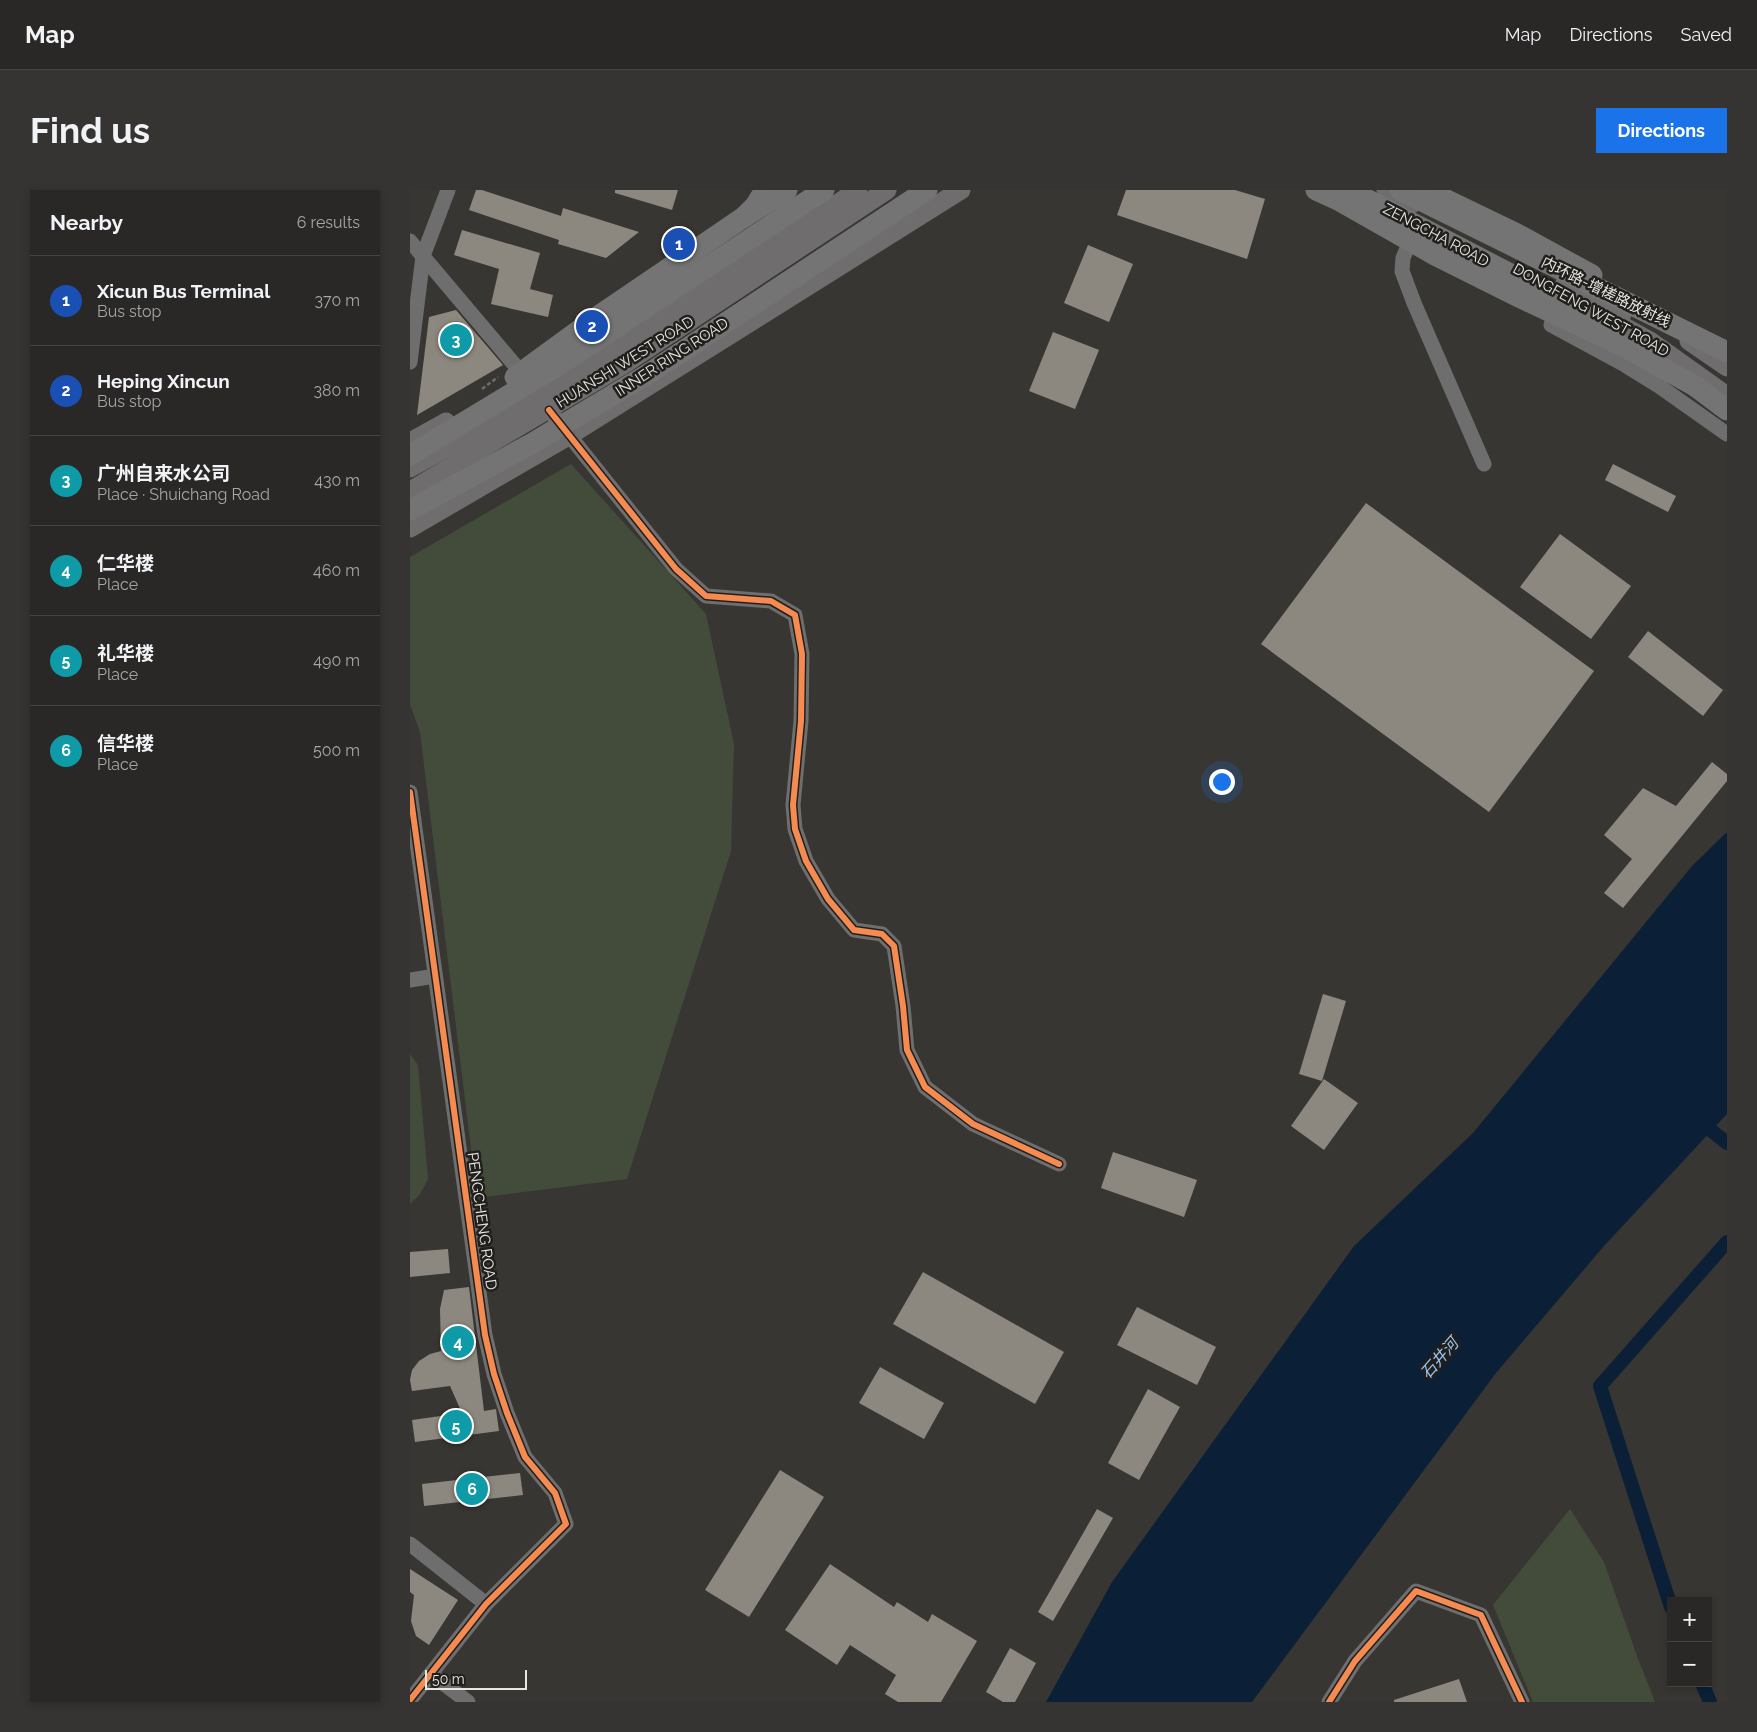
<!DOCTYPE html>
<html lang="en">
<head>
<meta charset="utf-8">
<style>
	body { margin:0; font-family:Raleway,"Noto Sans SC",sans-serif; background:#363432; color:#f1f3f6 }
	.controls { position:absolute; right:15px; bottom:15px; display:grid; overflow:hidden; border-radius:0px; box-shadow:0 2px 8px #0003 }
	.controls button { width:45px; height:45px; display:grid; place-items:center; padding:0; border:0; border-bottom:1px solid #464443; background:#2a2826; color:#f1f3f6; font:25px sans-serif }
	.scale { position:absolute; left:15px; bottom:12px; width:102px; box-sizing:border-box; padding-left:5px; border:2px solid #e8e6e1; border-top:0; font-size:14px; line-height:18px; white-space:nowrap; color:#e8e6e1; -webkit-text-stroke:4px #211f1c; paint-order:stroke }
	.you { position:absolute; left:811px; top:591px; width:18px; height:18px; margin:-12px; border:4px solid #fff; border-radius:50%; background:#1a73e8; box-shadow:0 0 0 8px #1a73e833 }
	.badge { display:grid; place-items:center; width:32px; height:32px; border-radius:50%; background:#1a73e8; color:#fff; font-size:16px; font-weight:700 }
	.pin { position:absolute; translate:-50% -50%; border:2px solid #fff; box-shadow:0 1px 5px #0006 }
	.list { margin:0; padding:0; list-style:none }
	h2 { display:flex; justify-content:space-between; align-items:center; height:65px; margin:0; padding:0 20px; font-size:21px }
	h2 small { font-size:16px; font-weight:400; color:#a5a6a7 }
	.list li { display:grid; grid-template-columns:32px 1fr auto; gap:15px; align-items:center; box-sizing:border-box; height:90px; padding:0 20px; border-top:1px solid #464443 }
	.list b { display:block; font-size:19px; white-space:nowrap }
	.list p { margin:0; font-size:16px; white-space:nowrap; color:#a5a6a7 }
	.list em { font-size:16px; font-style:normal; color:#a5a6a7 }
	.map { position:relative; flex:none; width:1317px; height:1512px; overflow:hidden; border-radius:0px }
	header { display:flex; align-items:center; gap:30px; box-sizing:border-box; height:70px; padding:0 25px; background:#2a2826; border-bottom:1px solid #464443 }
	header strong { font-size:24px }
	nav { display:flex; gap:28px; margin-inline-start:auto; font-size:18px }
	.intro { display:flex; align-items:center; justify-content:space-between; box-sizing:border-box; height:120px; padding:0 30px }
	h1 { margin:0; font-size:35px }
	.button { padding:12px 22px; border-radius:0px; background:#1a73e8; color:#fff; font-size:18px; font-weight:700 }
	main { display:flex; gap:30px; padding:0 30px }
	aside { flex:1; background:#2a2826; border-radius:0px; box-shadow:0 2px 8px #0003 }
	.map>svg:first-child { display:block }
</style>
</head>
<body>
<header>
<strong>Map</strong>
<nav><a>Map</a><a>Directions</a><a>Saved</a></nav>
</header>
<div class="intro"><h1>Find us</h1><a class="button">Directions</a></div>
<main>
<aside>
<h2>Nearby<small>6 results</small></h2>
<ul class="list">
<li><span class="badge" style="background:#1a4fb4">1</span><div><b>Xicun Bus Terminal</b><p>Bus stop</p></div><em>370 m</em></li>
<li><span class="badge" style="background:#1a4fb4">2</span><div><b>Heping Xincun</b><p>Bus stop</p></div><em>380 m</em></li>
<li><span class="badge" style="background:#0f9aa8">3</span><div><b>广州自来水公司</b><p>Place · Shuichang Road</p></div><em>430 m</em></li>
<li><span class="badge" style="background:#0f9aa8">4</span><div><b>仁华楼</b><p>Place</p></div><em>460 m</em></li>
<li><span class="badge" style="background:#0f9aa8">5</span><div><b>礼华楼</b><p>Place</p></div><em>490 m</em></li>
<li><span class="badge" style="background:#0f9aa8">6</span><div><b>信华楼</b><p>Place</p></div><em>500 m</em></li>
</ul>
</aside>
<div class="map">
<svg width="1317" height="1512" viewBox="0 0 1317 1512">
	<rect width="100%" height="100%" fill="#383633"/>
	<g fill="#434c3b">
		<path d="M161,274L296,424L324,554L321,661L217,989L67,1008L10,542L0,514V367Z"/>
		<path d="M0,864L8,875L18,989L10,1004L0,1014Z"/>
		<path d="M1160,1319L1194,1372L1227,1466L1245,1512H1123L1083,1415Z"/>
	</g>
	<path fill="#0b2036" d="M1317,642V924L1194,1056L1086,1183L842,1512H636L702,1392L944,1056L1063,943L1282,676Z"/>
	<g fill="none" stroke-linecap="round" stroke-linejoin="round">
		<g stroke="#0b2036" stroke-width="14">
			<path d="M1288,930L1317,953"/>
			<path d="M1261,1417L1190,1196L1317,1052"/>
			<path d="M1292,1493L1300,1512"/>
		</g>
	</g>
	<g fill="#8d887f">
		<path d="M66,0H72L151,26L153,18L229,42L196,68L148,54L149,50L59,20Z"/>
		<path d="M205,0H268L262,20L205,3Z"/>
		<path d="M716,0H825L855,9L837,69L707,25Z"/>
		<path d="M52,40L130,63L120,99L143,105L138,127L81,114L89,79L44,65Z"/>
		<path d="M678,55L723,74L699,132L654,113Z"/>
		<path d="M46,120L93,175L7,225L19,127Z"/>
		<path d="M643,142L689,160L665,219L619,201Z"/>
		<path d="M1203,274L1266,306L1258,322L1195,290Z"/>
		<path d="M956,313L1184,481L1079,622L851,454Z"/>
		<path d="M1150,344L1221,396L1181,449L1110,397Z"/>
		<path d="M1238,441L1313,500L1293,526L1218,467Z"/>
		<path d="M1302,572L1317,584V591L1213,718L1194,703L1222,669L1194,645L1233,598L1266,616Z"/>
		<path d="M913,804L936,811L912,891L889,884Z"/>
		<path d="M914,889L948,913L914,960L881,936Z"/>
		<path d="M703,962L787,990L774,1027L691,998Z"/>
		<path d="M38,1059L40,1083L0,1087V1062Z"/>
		<path d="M513,1082L654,1162L625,1214L483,1134Z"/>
		<path d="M59,1097L74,1221L86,1219L89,1241L5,1252L2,1230L52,1223L40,1196L2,1201L0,1190L2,1180L9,1171L20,1164L31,1161L30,1119L34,1100Z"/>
		<path d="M727,1117L806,1157L787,1195L707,1155Z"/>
		<path d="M470,1177L534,1213L514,1249L449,1213Z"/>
		<path d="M738,1199L770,1217L729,1290L698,1273Z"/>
		<path d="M370,1280L414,1307L339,1427L295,1400Z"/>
		<path d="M110,1283L113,1305L14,1316L12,1294Z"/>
		<path d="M687,1319L703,1328L643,1431L628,1422Z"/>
		<path d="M420,1374L484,1417L487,1412L518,1432L522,1424L567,1451L531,1512H488L475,1504L486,1485L440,1455L427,1475L375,1440Z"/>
		<path d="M0,1379L48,1410L19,1455L6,1446L1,1431L4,1405L0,1402Z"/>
		<path d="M600,1458L626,1473L605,1512H593L576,1502Z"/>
		<path d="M1049,1489L1057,1512H984V1510Z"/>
	</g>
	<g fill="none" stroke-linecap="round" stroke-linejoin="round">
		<g stroke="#6f6e6e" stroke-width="15">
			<path d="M1004,42L993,68L992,81L1004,113L1074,274"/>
			<path d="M0,51L115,187"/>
			<path d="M1147,116L1141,135L1215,175L1249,196L1317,244"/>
			<path d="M0,172L13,66L38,0"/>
			<path d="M139,220L266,379L296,406L361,411L385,425L392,464L391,531L383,615L385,639L396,671L418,709L444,740L472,744L484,756L493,816L497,860L515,897L563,934L649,974"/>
			<path d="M0,602L75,1145L84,1184L97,1223L115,1267L145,1303L156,1334L76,1414L0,1510"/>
			<path d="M0,790L25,786"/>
			<path d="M0,1354L76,1414"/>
			<path d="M21,1484L58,1512"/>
			<path d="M919,1512L945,1471L1006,1401L1071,1425L1112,1512"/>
		</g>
		<g stroke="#6f6d6e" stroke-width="19">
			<path d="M976,0L1002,14"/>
			<path d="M1155,93L1212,124"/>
			<path d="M1193,125L1240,151L1317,206"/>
			<path d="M1279,151L1317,177"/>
			<path d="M0,252L36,232"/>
			<path d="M0,278L97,225L221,151L448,0"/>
			<path d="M0,301L216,173L477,0"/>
			<path d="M0,338L160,245L551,0"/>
		</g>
		<g stroke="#757474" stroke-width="21">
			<path d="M1016,0L1107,44L1182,85"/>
			<path d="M190,125L334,27L345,16L355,0"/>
			<path d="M1285,196L1317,220"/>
		</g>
		<path stroke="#6e6c6b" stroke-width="2.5" stroke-dasharray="4 2.5" stroke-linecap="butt" d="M72,199L88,187"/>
		<g stroke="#757474" stroke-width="21">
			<path d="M906,0L930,11L1025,65L1109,107L1215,157L1285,196"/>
			<path d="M939,0L1204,138"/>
			<path d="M990,0L1317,162"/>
			<path d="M334,27L377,0"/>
			<path d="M105,187L190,125"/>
			<path d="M0,265L152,173L414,0"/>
			<path d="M0,320L121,254L241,182L517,0"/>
		</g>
		<g stroke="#211f1c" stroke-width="9">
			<g id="cycleway">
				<path d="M139,220L266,379L296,406L361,411L385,425L392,464L391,531L383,615L385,639L396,671L418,709L444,740L472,744L484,756L493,816L497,860L515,897L563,934L649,974"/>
				<path d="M0,602L75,1145L84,1184L97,1223L115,1267L145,1303L156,1334L76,1414L0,1510"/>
				<path d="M919,1512L945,1471L1006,1401L1071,1425L1112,1512"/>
			</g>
		</g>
		<use href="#cycleway" stroke="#f68b52" stroke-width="6"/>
	</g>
	<g text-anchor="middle" stroke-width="5" stroke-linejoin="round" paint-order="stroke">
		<g font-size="15" fill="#e8e6e1" stroke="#211f1c">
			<text transform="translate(1026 45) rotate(28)" y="5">ZENGCHA ROAD</text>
			<text transform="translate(1196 102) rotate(26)" y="5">内环路-增槎路放射线</text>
			<text transform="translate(1181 120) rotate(29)" y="5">DONGFENG WEST ROAD</text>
			<text transform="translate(262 167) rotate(-33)" y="5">INNER RING ROAD</text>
			<text transform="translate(215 172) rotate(-32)" y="5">HUANSHI WEST ROAD</text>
			<text transform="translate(72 1031) rotate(82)" y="5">PENGCHENG ROAD</text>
		</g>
		<g font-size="16" font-style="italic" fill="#9ac5f7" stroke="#211f1c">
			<text transform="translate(1029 1168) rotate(-49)" y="6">石井河</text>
		</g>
	</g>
</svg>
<div class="controls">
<button>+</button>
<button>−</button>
</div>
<div class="scale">50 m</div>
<div class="you"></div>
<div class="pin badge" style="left:269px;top:54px;background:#1a4fb4">1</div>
<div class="pin badge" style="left:182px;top:136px;background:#1a4fb4">2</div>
<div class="pin badge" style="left:46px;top:150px;background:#0f9aa8">3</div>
<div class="pin badge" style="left:48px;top:1152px;background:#0f9aa8">4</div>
<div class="pin badge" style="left:46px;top:1236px;background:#0f9aa8">5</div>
<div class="pin badge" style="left:62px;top:1299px;background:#0f9aa8">6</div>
</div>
</main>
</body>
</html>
